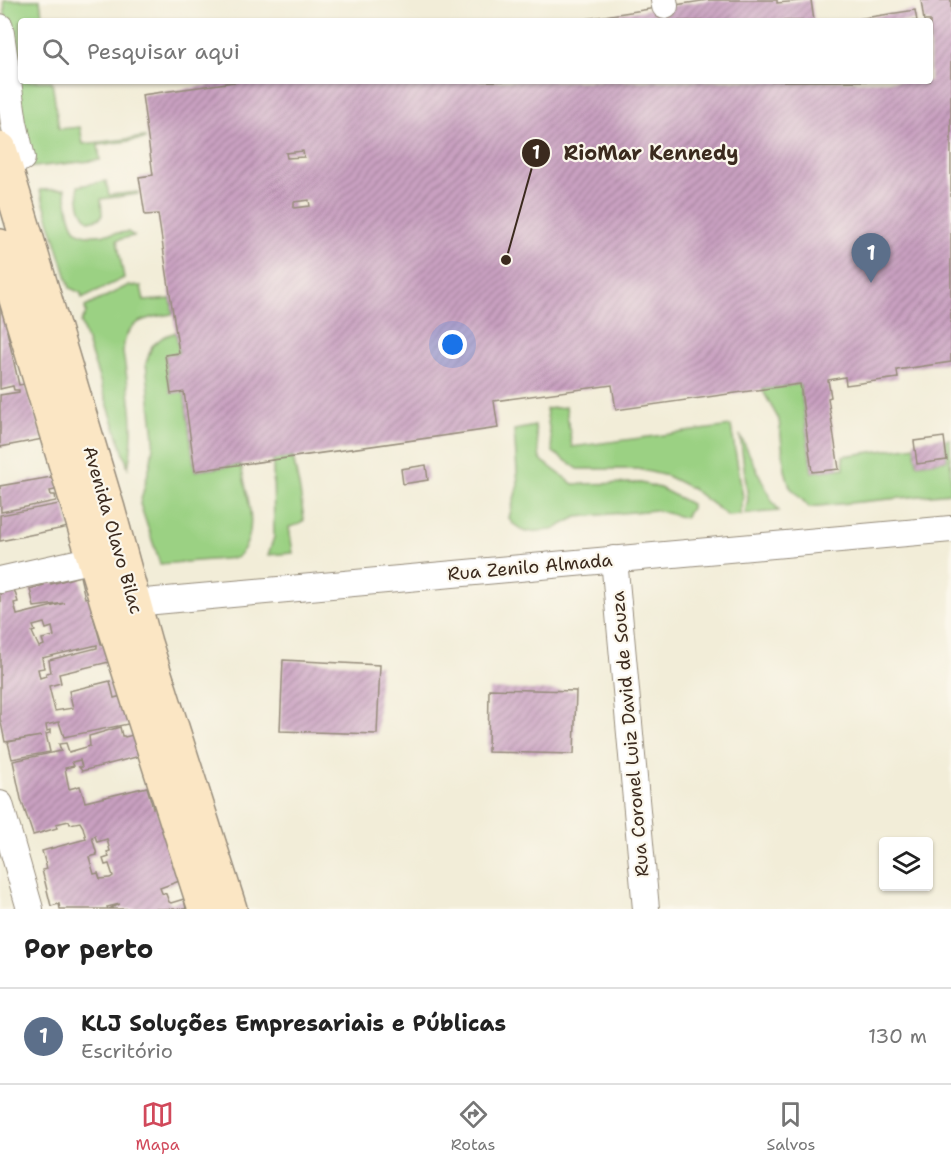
<!DOCTYPE html>
<html lang="pt">
<head>
<meta charset="utf-8">
<style>
	body { margin:0; font-family:"Shantell Sans",sans-serif; background:#f6f6f6; color:#222 }
	.controls { position:absolute; right:18px; bottom:18px; display:grid; overflow:hidden; border-radius:6px; box-shadow:0 2px 4px #0004 }
	.controls button { width:54px; height:54px; display:grid; place-items:center; padding:0; border:0; border-bottom:2px solid #e0e0e0; background:#fff; color:#222; font:30px sans-serif }
	.you { position:absolute; left:453px; top:345px; width:21px; height:21px; margin:-15px; border:4px solid #fff; border-radius:50%; background:#1a73e8; box-shadow:0 0 0 9px #1a73e833 }
	.badge { display:grid; place-items:center; width:39px; height:39px; border-radius:50%; background:#d1495b; color:#fff; font-size:20px; font-weight:700 }
	.pin { position:absolute; translate:-50% -50px; filter:drop-shadow(0 2px 3px #0008) }
	.pin::after { content:''; position:absolute; top:32px; width:21px; height:18px; background:inherit; clip-path:polygon(0 0,100% 0,50% 100%) }
	.list { margin:0; padding:0; list-style:none }
	h2 { display:flex; justify-content:space-between; align-items:center; height:78px; margin:0; padding:0 24px; font-size:26px }
	h2 small { font-size:20px; font-weight:400; color:#767676 }
	.list li { display:grid; grid-template-columns:39px 1fr auto; gap:18px; align-items:center; box-sizing:border-box; height:96px; padding:0 24px; border-top:2px solid #e0e0e0 }
	.list b { display:block; font-size:22px; white-space:nowrap }
	.list p { margin:0; font-size:20px; white-space:nowrap; color:#767676 }
	.list em { font-size:20px; font-style:normal; color:#767676 }
	.icon { flex:none; width:33px; height:33px; fill:none; stroke:currentColor; stroke-width:2; stroke-linecap:round; stroke-linejoin:round }
	.map { position:relative; flex:none; width:951px; height:909px; overflow:hidden }
	.search { position:absolute; background:#fff; box-shadow:0 2px 4px #0004; left:18px; right:18px; top:18px; height:66px; display:flex; align-items:center; gap:15px; box-sizing:border-box; padding:0 21px; border-radius:6px; color:#767676; font-size:22px }
	.sheet { height:174px; background:#fff }
	nav { display:flex; justify-content:space-around; align-items:center; box-sizing:border-box; height:84px; border-top:2px solid #e0e0e0; background:#fff; font-size:16px; color:#767676 }
	nav a { display:grid; justify-items:center; gap:3px }
	nav .on { color:#d1495b }
	.map>svg:first-child { display:block }
</style>
</head>
<body>
<div class="map">
<svg width="951" height="909" viewBox="0 0 951 909">
	<defs>
		<pattern id="building-hatch" width="6" height="6" patternUnits="userSpaceOnUse" patternTransform="scale(1.5)"><rect width="6" height="6" fill="#c9a0c1"/><path d="M-1 1l2-2M0 6l6-6M5 7l2-2" fill="none" stroke="#a4839c"/></pattern>
	</defs>
	<rect width="100%" height="100%" fill="#fbf7ec"/>
	<filter id="ink" filterUnits="userSpaceOnUse"><feTurbulence type="fractalNoise" baseFrequency=".0167" numOctaves="2"/><feDisplacementMap in="SourceGraphic" scale="12" xChannelSelector="R" yChannelSelector="G"/><feConvolveMatrix kernelMatrix="1 2 1 2 8 2 1 2 1" color-interpolation-filters="sRGB"/></filter>
	<filter id="wash" filterUnits="userSpaceOnUse"><feTurbulence type="fractalNoise" baseFrequency=".008" numOctaves="4" result="noise"/><feDisplacementMap in="SourceGraphic" scale="24" xChannelSelector="R" yChannelSelector="G"/><feGaussianBlur stdDeviation="1.35" result="paint"/><feColorMatrix in="noise" values="0 0 0 0 0 0 0 0 0 0 0 0 0 0 0 0 0 1.4 0 .05"/><feComposite in="paint" operator="in"/></filter>
	<g filter="url(#wash)">
		<rect width="100%" height="100%" fill="#f2edd8"/>
		<g fill="#9bd183" stroke="#6b7e50" stroke-width="1.5">
			<path d="M4,0H40L43,21H21V81H52L59,129L80,127L83,144L145,137V139L98,145L100,160L34,167L30,165L9,62Z"/>
			<path d="M106,181L109,195L138,192V194L101,199L102,215L100,218L90,221C78,213 79,199 78,186Z"/>
			<path d="M65,189C73,244 76,237 128,232L134,236L117,240L124,278L82,298L81,293L70,288L40,190Z"/>
			<path d="M127,286H141L144,301L171,299L173,314C145,318 124,320 123,353C129,391 137,430 128,467L81,323L86,313L85,307Z"/>
			<path d="M176,332L179,353L165,356L171,393L184,392L195,471L241,465C245,489 258,523 245,547C243,551 239,555 236,558L160,564L140,504L151,461L154,438L146,363L152,346L163,337Z"/>
			<path d="M800,384L812,472L844,468L843,456L915,446L917,464L947,460L945,440L950,439L951,493L809,507L790,487L785,470L779,420L762,389Z"/>
			<path d="M566,407L572,447L731,426L743,497L740,515L728,516L691,488L667,476L638,469H578L553,452L546,409Z"/>
			<path d="M535,426L540,459L573,484L641,483L660,488L691,504V508L685,518L656,510L577,517L552,530L525,532L512,523L509,518L518,484L514,430Z"/>
			<path d="M740,435L772,501L779,511L745,514L748,499Z"/>
			<path d="M293,457L300,491L304,520L300,524L289,527L293,553L268,555L274,537L273,460Z"/>
		</g>
		<g id="blocks">
			<g fill="url(#building-hatch)" fill-rule="evenodd">
				<path d="M708,0H777V3L811,0L814,21H572Z"/>
				<path d="M921,0H951V362L897,370L898,378L846,385L845,377L828,380L831,397L828,398L839,469L812,472L800,384L616,410L612,385L494,401L498,428L195,471L184,392L171,394L165,355L179,353L158,214L145,215L139,177L153,175L142,95L241,81H930V21H924ZM303,151L304,157L287,158L286,153ZM309,200L310,206L294,208V202Z"/>
				<path d="M915,10L917,21H851V20Z"/>
				<path d="M0,304L8,330L7,331L19,385L25,384L43,439L0,447V395L19,392V390H14L13,386L0,389Z"/>
				<path d="M944,437L947,460L917,464L914,441Z"/>
				<path d="M426,465L428,480L403,484L401,469Z"/>
				<path d="M57,476L60,489L50,491L51,495H55L56,501L1,512L0,486Z"/>
				<path d="M64,503L69,527L0,541V515Z"/>
				<path d="M80,576L85,598L92,597L96,611L92,612L101,644H104L109,662L59,674L61,683L49,686L55,711L73,708L69,691L110,681L114,698L125,695L133,723L64,737L59,722L46,725L47,731L50,730V733L46,734L50,752L12,759L8,742L41,736L5,742L0,718V593L14,589L18,602L14,603L17,615L65,603L34,607L30,589L44,585L43,582L50,580L51,584ZM44,623L46,629L52,627L54,636L42,639L44,645L39,647L32,632L35,631L33,626ZM97,645V648L49,660L51,672L46,673V676L40,678L38,669L44,668L42,658Z"/>
				<path d="M283,660L380,665L377,734L280,731Z"/>
				<path d="M489,689L576,691L574,754L488,752Z"/>
				<path d="M120,727L122,736H124L125,737L137,734L144,755L82,771L79,767H82L80,760L72,762L74,766L65,768L69,789L80,786L85,802L147,787L153,808L156,807L185,879L160,888L162,893L166,894L169,902L171,903L184,899L186,909H109L120,904L107,907L108,909H60L59,904L51,906L42,870L47,869L42,851L86,839L83,827L80,822L70,824L69,821L56,824L57,828L33,835L21,799L13,761L61,751L59,744L66,743L69,752L90,746L89,736ZM95,836L97,842L107,839L110,851L107,852L109,857L103,859L105,865L109,864L113,876L110,878L100,879L98,873L94,874L89,857L97,855L92,837Z"/>
			</g>
		</g>
	</g>
	<g filter="url(#ink)">
		<use href="#blocks" fill-opacity="0" stroke="#968c7b" stroke-width="1.5"/>
		<g fill="none" stroke-linecap="round" stroke-linejoin="round">
			<g stroke="#968c7b" stroke-width="28">
				<g id="street">
					<path d="M664,0L665,6"/>
					<path d="M0,27L14,123L22,158"/>
					<path d="M614,559L646,909"/>
					<path d="M0,580L94,559"/>
					<path d="M118,607L134,603L951,529"/>
					<path d="M0,804L30,909"/>
				</g>
			</g>
			<g stroke="#968c7b" stroke-width="36">
				<g id="secondary">
					<path d="M0,149L108,509L145,643L230,909"/>
					<path d="M0,246L109,609L205,909"/>
				</g>
			</g>
			<use href="#street" stroke="#fff" stroke-width="26"/>
			<use href="#secondary" stroke="#fbe6c4" stroke-width="33"/>
		</g>
	</g>
	<g text-anchor="middle" stroke-width="4.5" stroke-linejoin="round" paint-order="stroke">
		<g font-size="18" fill="#3b2a1e" stroke="#fbf7ec">
			<text transform="translate(113 530) rotate(74)" y="6">Avenida Olavo Bilac</text>
			<text transform="translate(530 567) rotate(-5)" y="6">Rua Zenilo Almada</text>
			<text transform="translate(630 734) rotate(-95)" y="6">Rua Coronel Luiz David de Souza</text>
		</g>
	</g>
	<path fill="none" stroke="#3b2a1e" stroke-width="2" d="M506 260L536 153"/>
	<g fill="#3b2a1e" stroke="#fbf7ec" stroke-width="2">
		<circle cx="506" cy="260" r="6"/>
		<circle cx="536" cy="153" r="15"/>
	</g>
	<g font-size="18" text-anchor="middle" font-weight="bold" fill="#fff">
		<text x="536" y="159">1</text>
	</g>
	<g font-size="20" text-anchor="middle" font-weight="bold" fill="#3b2a1e" stroke="#fbf7ec" stroke-width="4.5" stroke-linejoin="round" paint-order="stroke">
		<text x="651" y="160">RioMar Kennedy</text>
	</g>
</svg>
<div class="controls">
<button><svg class="icon" aria-label="layers" viewBox="0 0 24 24"><path d="M12 4l9 5-9 5-9-5zM3 14l9 5 9-5"/></svg></button>
</div>
<div class="you"></div>
<div class="pin badge" style="left:871px;top:283px;background:#5c6f8a">1</div>
<div class="search"><svg class="icon" aria-label="search" viewBox="0 0 24 24"><circle cx="10" cy="10" r="6"/><path d="M15 15l6 6"/></svg>Pesquisar aqui</div>
</div>
<section class="sheet">
<h2>Por perto<small></small></h2>
<ul class="list">
<li><span class="badge" style="background:#5c6f8a">1</span><div><b>KLJ Soluções Empresariais e Públicas</b><p>Escritório</p></div><em>130 m</em></li>
</ul>
</section>
<nav>
<a class="on"><svg class="icon" aria-label="map" viewBox="0 0 24 24"><path d="M3 6l6-2 6 2 6-2v14l-6 2-6-2-6 2zM9 4v14M15 6v14"/></svg>Mapa</a>
<a><svg class="icon" aria-label="directions" viewBox="0 0 24 24"><path d="M12 3l9 9-9 9-9-9zM9 14v-3h6M13 9l2 2-2 2"/></svg>Rotas</a>
<a><svg class="icon" aria-label="saved" viewBox="0 0 24 24"><path d="M7 4h10v16l-5-4-5 4z"/></svg>Salvos</a>
</nav>
</body>
</html>
